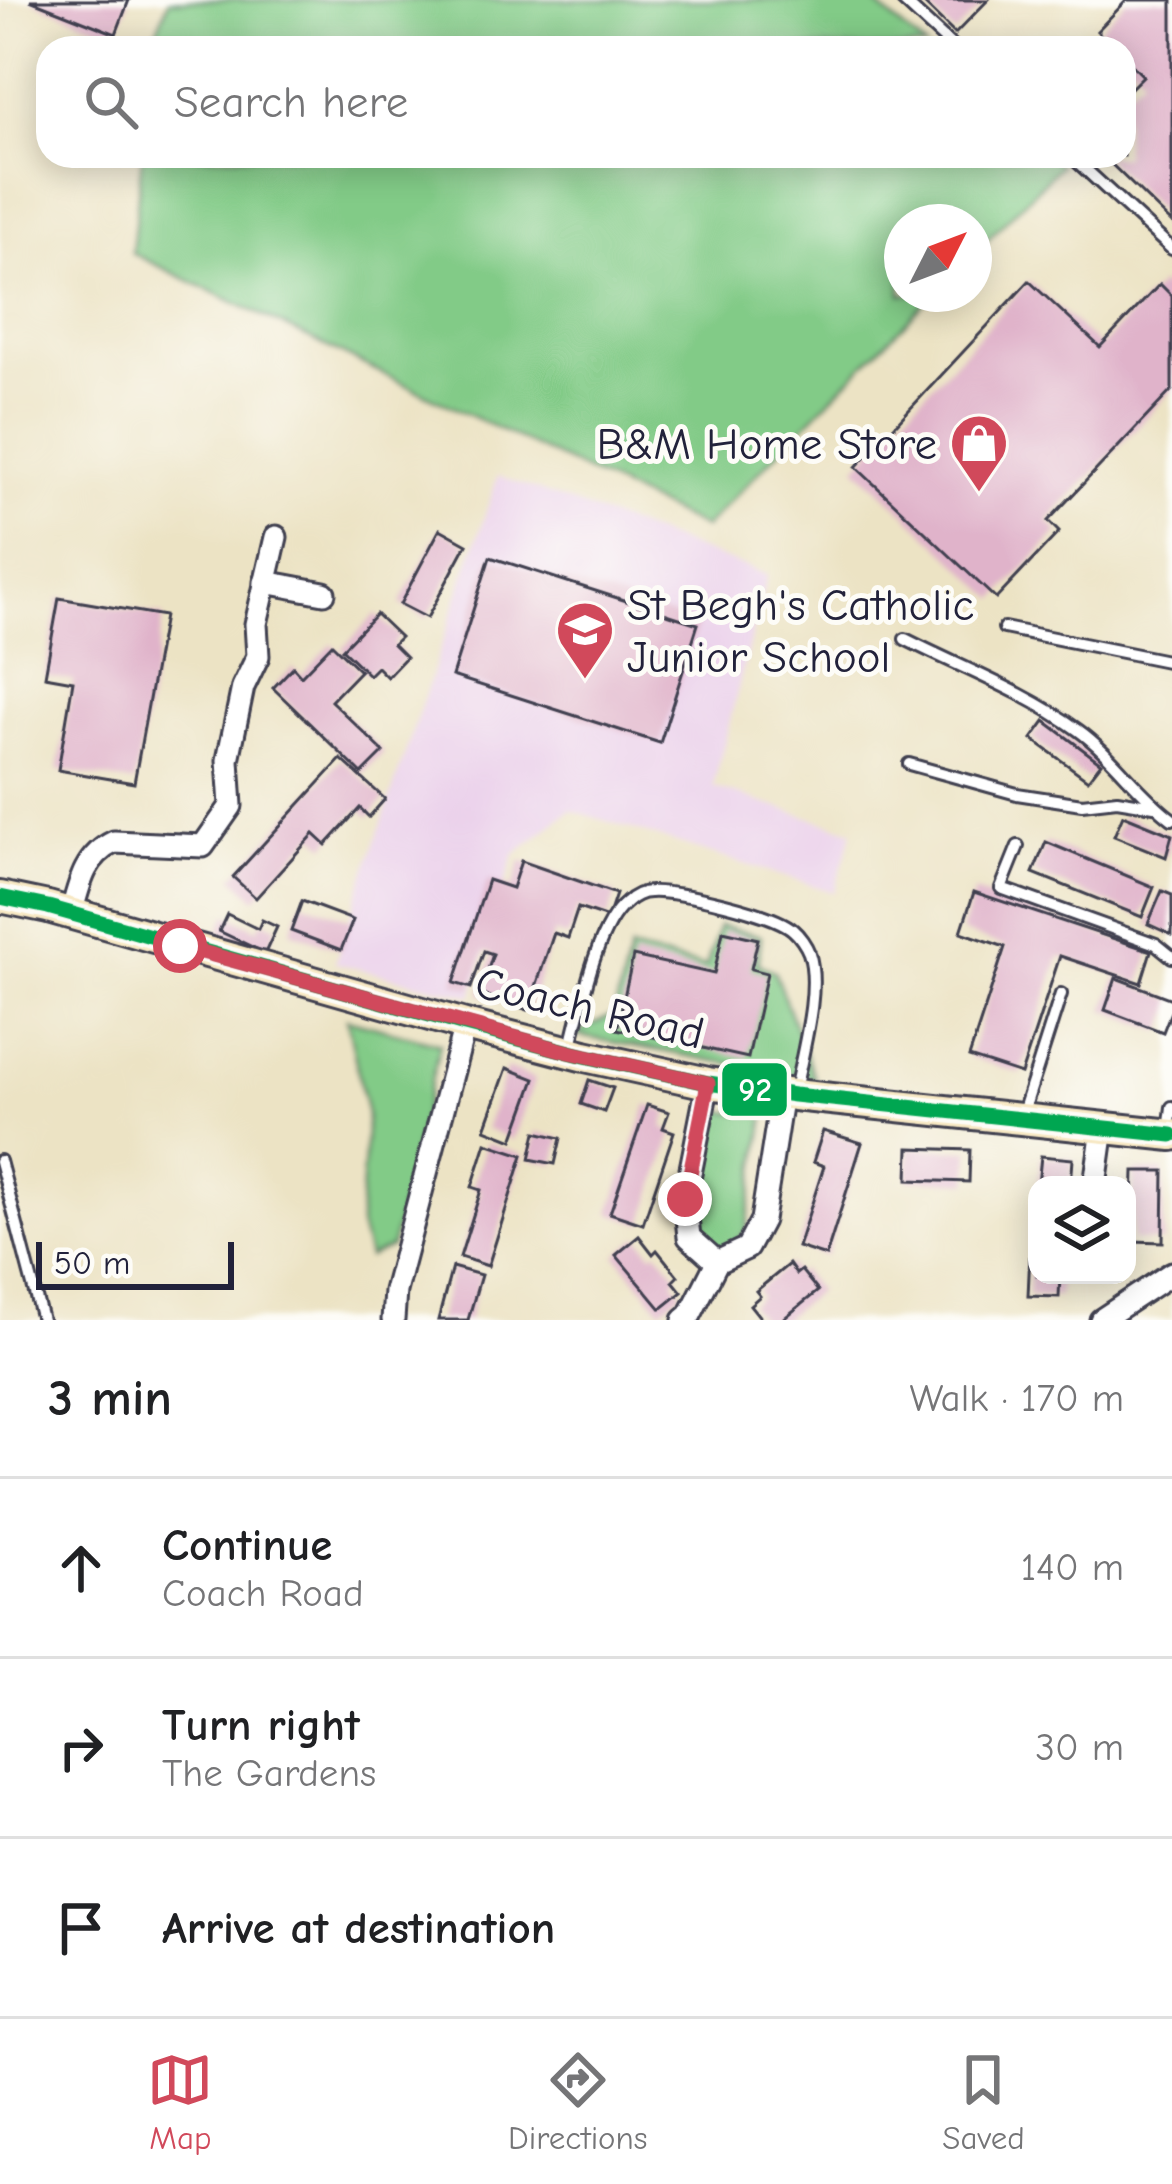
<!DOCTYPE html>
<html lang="en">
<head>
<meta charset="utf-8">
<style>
	body { margin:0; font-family:"Comic Neue",sans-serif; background:#f2f2f2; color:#202124 }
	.controls { position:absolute; right:36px; bottom:36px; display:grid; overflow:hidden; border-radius:24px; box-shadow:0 6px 30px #0003 }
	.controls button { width:108px; height:108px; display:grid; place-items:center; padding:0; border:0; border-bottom:3px solid #e0e0e0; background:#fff; color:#202124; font:60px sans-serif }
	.compass { position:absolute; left:884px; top:204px; width:108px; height:108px; border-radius:50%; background:#fff; box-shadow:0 6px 30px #0003; rotate:48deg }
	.scale { position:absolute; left:36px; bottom:30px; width:198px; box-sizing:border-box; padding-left:12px; border:6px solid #22223b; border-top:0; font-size:33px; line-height:42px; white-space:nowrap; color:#22223b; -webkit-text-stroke:9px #fdfcf7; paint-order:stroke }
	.stop { position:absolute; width:36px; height:36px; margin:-27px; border:9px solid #d1495b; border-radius:50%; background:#fff }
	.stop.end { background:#d1495b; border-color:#fff; box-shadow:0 3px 12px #0008 }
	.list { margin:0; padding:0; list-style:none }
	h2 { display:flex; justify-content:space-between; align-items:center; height:156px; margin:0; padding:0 48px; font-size:51px }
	h2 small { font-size:39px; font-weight:400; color:#757577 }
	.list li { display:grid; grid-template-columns:78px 1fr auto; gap:36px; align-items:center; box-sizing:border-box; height:180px; padding:0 48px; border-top:3px solid #e0e0e0 }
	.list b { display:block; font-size:45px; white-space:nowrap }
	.list p { margin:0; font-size:39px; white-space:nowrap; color:#757577 }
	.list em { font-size:39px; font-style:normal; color:#757577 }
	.icon { flex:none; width:66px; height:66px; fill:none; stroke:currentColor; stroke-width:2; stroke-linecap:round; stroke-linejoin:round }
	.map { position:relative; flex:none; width:1172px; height:1320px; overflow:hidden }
	.search { position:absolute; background:#fff; box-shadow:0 6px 30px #0003; left:36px; right:36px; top:36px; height:132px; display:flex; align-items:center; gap:30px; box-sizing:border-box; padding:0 42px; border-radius:36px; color:#757577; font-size:45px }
	.sheet { height:696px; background:#fff }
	nav { display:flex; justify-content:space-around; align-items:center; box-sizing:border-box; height:168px; border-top:3px solid #e0e0e0; background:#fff; font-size:33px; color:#757577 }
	nav a { display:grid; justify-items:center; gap:6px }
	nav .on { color:#d1495b }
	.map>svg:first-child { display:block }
</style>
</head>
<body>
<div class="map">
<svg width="1172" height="1320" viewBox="0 0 1172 1320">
	<rect width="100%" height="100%" fill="#fdfcf7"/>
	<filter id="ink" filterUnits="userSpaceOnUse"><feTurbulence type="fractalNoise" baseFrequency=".00833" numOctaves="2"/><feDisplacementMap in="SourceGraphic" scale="24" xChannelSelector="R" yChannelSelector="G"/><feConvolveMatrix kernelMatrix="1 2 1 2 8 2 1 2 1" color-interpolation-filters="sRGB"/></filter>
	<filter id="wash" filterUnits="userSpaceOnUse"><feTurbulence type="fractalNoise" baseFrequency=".004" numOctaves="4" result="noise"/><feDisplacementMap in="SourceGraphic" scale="48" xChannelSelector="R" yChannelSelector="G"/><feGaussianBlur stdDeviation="2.7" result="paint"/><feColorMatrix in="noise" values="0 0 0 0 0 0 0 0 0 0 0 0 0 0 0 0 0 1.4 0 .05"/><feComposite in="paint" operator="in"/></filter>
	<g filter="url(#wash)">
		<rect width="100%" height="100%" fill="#ece3c4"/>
		<path fill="#ebd1eb" d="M498,476L767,575L713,787L853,831L834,892L571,810L514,855L472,996L335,963Z"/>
		<g fill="#82cb87" stroke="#527661" stroke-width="3">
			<path d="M169,0H871L926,48H150Z"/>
			<path d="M142,156H1049L1060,165L974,253V222H902V294H933L704,528L132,253Z"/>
			<path d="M719,926L761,936L758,964L774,971L815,1079L574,1035L614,1014L630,950L706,967Z"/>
			<path d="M347,1019L440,1044L391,1247L368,1257L360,1226V1208L367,1115Z"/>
			<path d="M721,1111L765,1117L746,1230L732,1247L717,1251L703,1239L699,1218Z"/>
		</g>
		<g id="blocks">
			<g fill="#e0b3ca">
				<path d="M30,0H129L116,34Z"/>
				<path d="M920,0H988L955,34Z"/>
				<path d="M1127,0H1172V223L1103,156H1124V95L1143,76L1124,57V48H1114L1097,31Z"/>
				<path d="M1029,281L1100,347L1160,284L1172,296V390L1048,521L1059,532L996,599L856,467Z"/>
				<path d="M440,529L467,544L427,618L400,604Z"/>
				<path d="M490,557L698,624L660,743L452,676Z"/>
				<path d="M59,598L164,616L134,783L58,770L73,681L45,676Z"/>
				<path d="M376,614L400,637L393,644L406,657L387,677L377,667L369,675L342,649Z"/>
				<path d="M332,644L360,671L331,701L384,752L362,774L273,688L293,667L301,676Z"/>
				<path d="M1045,721L1101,763L1088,780L1032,739Z"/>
				<path d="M341,759L385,799L369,817L360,808L326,845L314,834L256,898L233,877Z"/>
				<path d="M1123,815L1172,835L1166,857L1114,836Z"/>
				<path d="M1046,842L1154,887L1142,917L1033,873Z"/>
				<path d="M521,861L616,894L608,918L578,908L568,938L554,933L528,1010L480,994L493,954L484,951L471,988L454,983L488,880L512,888Z"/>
				<path d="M1162,891L1172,895V935L1148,924Z"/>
				<path d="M974,892L1151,951L1141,983L1060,956L1021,1074L969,1057L1005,947L961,932Z"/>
				<path d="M302,901L353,920L341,950L291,931Z"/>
				<path d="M227,914L258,929L262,920L277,927L265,953L219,931Z"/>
				<path d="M723,931L758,939L751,969L767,973L748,1058L617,1029L633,956L714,974Z"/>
				<path d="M1116,978L1172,999V1009L1163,1032L1105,1010Z"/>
				<path d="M507,1068L535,1079L513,1140L485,1129Z"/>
				<path d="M589,1080L613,1088L604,1112L581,1104Z"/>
				<path d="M647,1105L669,1112L663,1128L674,1132L643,1224L610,1213Z"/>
				<path d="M823,1131L862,1143L826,1256L798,1247L824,1166L813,1162Z"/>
				<path d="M536,1132L561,1138L555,1164L530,1159Z"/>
				<path d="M486,1143L523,1155L488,1266L460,1257L481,1190L472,1187Z"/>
				<path d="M909,1148L970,1150L969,1182L908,1180Z"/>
				<path d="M1041,1156L1073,1159L1071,1185H1038Z"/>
				<path d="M1134,1171H1164L1163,1242L1132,1241Z"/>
				<path d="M1031,1231L1037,1232V1275H1060L1059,1297L1028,1296Z"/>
				<path d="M639,1236L653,1254L657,1250L678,1276L673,1281L682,1292L661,1309L616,1255Z"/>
				<path d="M789,1264L796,1274L801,1270L818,1291L782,1320H762L750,1305L760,1296L756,1291Z"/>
				<path d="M452,1267L481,1275L468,1320H438Z"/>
			</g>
		</g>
	</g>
	<g filter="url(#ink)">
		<use href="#blocks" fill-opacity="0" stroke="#403f50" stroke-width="3"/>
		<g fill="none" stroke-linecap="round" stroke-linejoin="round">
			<g stroke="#403f50" stroke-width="16">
				<g id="lane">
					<path d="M902,0L954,48"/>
					<path d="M1071,156L1172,249"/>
					<path d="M1004,628L1172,662"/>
					<path d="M905,639C962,668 1026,692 1078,730C1113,755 1137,793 1172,819"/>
					<path d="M909,764L1017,794L1082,804L1117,800L1154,806"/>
					<path d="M1018,846L1001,888L1156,944L1172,957"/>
					<path d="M570,1049C581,1009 595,928 626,903C633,896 641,892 650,892C677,890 774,913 793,930C799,935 806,945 809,953C821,989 802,1053 795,1091"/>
					<path d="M1022,1116L1061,994"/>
					<path d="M1169,1131L1172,1107"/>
					<path d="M0,1161L42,1320"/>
				</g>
			</g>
			<g stroke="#403f50" stroke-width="27">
				<g id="street">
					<path d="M265,582L324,593"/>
					<path d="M71,915C79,885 84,856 114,842L203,846L231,806L228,760L243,687L258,656L256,624L276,537"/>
					<path d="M708,1083L685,1199L689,1237L717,1262"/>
					<path d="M1095,1185L1103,1128"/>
					<path d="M393,1320L395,1291L465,1025"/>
					<path d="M684,1320L690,1315L717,1262L747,1248L762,1220L782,1093"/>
					<path d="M1101,1320L1172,1273"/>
				</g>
			</g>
			<g stroke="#403f50" stroke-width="36">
				<path id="secondary" d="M0,897L48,907L465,1025L585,1056L708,1083L794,1095L1172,1135"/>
			</g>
			<use href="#lane" stroke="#fff" stroke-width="10"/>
			<use href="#street" stroke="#fff" stroke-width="21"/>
			<use href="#secondary" stroke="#f7e8c3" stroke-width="30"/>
			<g stroke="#fdfcf7" stroke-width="24">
				<path id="bus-1" d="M0,897L48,907L465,1025L585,1056L708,1083L794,1095L1172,1135"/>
			</g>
			<use href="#bus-1" stroke="#00a651" stroke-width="15"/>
		</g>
	</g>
	<g fill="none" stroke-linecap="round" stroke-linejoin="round" filter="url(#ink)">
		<path stroke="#d1495b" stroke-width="15" d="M180,946L569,1052L708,1083L685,1199"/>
	</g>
	<defs>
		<g id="shop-pin" transform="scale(3)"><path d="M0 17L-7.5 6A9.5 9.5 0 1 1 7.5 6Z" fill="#d1495b" stroke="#fdfcf7"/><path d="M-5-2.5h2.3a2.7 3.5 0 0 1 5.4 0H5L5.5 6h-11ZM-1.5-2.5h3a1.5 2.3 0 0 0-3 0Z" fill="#fff"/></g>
		<g id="school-pin" transform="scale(3)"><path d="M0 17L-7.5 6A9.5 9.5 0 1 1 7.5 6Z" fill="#d1495b" stroke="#fdfcf7"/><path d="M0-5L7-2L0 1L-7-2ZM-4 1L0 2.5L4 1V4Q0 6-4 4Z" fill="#fff"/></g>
	</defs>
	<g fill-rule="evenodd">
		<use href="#shop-pin" x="979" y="443"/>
		<use href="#school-pin" x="585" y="630"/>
	</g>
	<g text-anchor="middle" stroke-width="10" stroke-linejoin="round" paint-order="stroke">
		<g font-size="45" fill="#22223b" stroke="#fdfcf7" text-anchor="end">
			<text x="937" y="459">B&amp;M Home Store</text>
			<text x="627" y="620" text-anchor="start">St Begh's Catholic<tspan x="627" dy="52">Junior School</tspan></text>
		</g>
		<g font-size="45" fill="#22223b" stroke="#fdfcf7">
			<text transform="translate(590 1007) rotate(13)" y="16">Coach Road</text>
		</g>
	</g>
	<rect stroke="#fdfcf7" stroke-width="4.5" x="720" y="1061" width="69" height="57" rx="12" fill="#00a651"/>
	<g font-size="33" text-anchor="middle" font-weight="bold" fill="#fff">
		<text x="755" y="1101">92</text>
	</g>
</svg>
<div class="controls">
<button><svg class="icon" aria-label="layers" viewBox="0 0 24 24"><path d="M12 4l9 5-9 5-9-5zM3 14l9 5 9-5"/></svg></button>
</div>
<svg class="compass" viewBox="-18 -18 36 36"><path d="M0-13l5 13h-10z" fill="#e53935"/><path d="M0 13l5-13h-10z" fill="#757577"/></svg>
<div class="scale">50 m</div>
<div class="stop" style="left:180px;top:946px"></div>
<div class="stop end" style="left:685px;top:1199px"></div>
<div class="search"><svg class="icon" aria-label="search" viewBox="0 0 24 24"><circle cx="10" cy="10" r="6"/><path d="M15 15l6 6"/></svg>Search here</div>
</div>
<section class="sheet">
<h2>3 min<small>Walk · 170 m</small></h2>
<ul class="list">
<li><svg class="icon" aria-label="ahead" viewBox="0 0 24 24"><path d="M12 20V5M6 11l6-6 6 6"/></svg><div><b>Continue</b><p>Coach Road</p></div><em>140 m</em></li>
<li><svg class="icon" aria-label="right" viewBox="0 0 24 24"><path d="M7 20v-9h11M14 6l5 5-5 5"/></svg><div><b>Turn right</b><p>The Gardens</p></div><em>30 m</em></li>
<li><svg class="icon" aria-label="arrive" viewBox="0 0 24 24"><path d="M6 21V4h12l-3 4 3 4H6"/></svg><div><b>Arrive at destination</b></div></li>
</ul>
</section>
<nav>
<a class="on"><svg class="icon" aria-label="map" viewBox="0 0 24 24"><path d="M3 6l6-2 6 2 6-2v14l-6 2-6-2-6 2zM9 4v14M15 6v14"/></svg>Map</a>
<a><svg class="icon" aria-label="directions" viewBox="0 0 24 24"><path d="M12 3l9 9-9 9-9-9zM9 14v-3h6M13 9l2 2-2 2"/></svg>Directions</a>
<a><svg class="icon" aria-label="saved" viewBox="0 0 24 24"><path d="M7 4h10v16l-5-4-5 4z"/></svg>Saved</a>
</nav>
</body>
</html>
